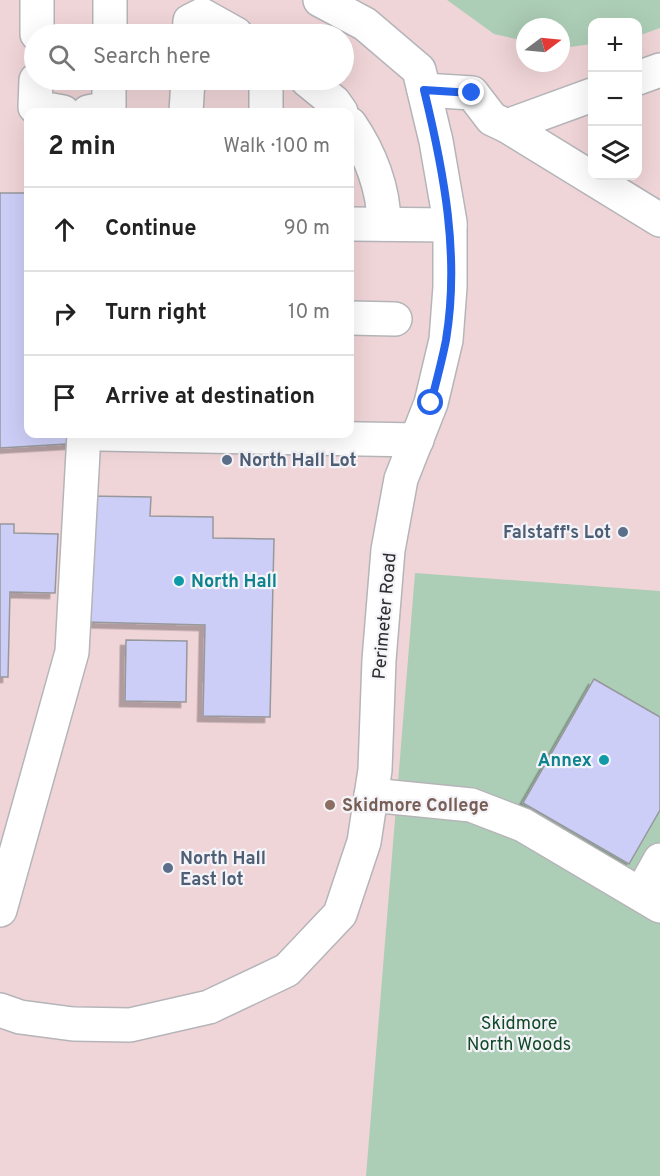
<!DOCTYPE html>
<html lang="en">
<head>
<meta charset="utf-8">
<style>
	body { margin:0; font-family:Overpass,sans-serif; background:#f2f2f2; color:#222 }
	.controls { position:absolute; right:18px; top:18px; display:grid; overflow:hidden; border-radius:12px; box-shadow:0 6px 24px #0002 }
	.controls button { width:54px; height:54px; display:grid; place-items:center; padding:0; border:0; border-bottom:2px solid #e0e0e0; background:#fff; color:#222; font:30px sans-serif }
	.compass { position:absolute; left:516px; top:18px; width:54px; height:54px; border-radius:50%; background:#fff; box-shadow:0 6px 24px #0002; rotate:74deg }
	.stop { position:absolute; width:18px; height:18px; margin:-14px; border:4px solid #2563eb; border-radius:50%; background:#fff }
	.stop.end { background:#2563eb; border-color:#fff; box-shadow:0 2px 6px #0008 }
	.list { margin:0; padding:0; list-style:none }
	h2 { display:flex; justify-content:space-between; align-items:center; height:78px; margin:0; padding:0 24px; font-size:26px }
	h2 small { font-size:20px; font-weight:400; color:#767676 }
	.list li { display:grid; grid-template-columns:39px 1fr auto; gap:18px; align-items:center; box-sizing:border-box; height:84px; padding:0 24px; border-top:2px solid #e0e0e0 }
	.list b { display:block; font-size:22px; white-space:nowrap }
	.list em { font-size:20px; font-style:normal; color:#767676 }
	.icon { flex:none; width:33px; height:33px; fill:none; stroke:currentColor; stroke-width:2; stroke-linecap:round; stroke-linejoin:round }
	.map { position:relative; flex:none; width:660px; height:1176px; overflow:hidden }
	.search { position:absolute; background:#fff; box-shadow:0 6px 24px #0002; left:24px; top:24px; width:330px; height:66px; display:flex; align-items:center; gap:15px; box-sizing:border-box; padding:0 21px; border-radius:33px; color:#767676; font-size:22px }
	.panel { position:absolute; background:#fff; box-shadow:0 6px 24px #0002; left:24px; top:108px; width:330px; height:330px; border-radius:12px }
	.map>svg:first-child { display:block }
</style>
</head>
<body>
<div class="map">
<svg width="660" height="1176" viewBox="0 0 660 1176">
	<defs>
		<filter id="shadow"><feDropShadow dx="-5.5" dy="5.5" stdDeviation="0" flood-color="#0004"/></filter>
	</defs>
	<rect width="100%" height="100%" fill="#e6e6ea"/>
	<path fill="#f0d5d8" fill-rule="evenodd" d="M0,0H660V1176H0ZM592,22H638V176H592ZM525,27H561V63H525ZM34,34H344V80H34ZM28,112H350V434H28Z"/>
	<g fill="#adceb6">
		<path d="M447,0H660V28L638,36V22H592V44L562,48L561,27H525V41L494,34Z"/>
		<path d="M415,573L660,591V1176H366Z"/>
	</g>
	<g fill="#cccef7" stroke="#97989c" stroke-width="1.5" filter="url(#shadow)">
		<path d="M0,193H28V434H83V443L0,448Z"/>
		<path d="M88,496L151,497L150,516L213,517V538L274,539L270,717L203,716L205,625L85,622Z"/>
		<path d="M0,524H14V533L58,534L55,593L10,592L8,677H0Z"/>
		<path d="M126,640L187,641L186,702L125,701Z"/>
		<path d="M594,679L660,717V810L629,864L523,803Z"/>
	</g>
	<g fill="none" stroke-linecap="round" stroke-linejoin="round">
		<g stroke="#b5b5b9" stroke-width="36">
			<g id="minor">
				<path d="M37,34V0"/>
				<path d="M110,34V0"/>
				<path d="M189,34L190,21L202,15L236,34"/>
				<path d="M638,78L660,70"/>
				<path d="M36,80L35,107L63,112"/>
				<path d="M266,80V112"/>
				<path d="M307,80L334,102L341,112"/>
				<path d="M424,90L472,93L492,119L507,126L592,95"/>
				<path d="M88,112L109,108V80"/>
				<path d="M186,112L188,80"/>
				<path d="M350,124C370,153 384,189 384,224"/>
				<path d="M507,126L660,220"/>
				<path d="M350,224L450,225"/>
				<path d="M350,318L395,319"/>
				<path d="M101,434L417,440"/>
				<path d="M371,795L471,805L523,825L660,906"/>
				<path d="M641,894L660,860"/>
				<path d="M0,910L72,652L84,434"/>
				<path d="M0,1010L20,1017L73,1024L130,1025L209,1007L287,970L340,914L364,842L375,770L379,660L388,550L401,479L431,403L446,340L450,287V222L436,141L419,70L365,24L320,0"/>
			</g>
		</g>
		<use href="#minor" stroke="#fff" stroke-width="33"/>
	</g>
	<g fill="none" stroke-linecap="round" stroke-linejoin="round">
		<path stroke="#2563eb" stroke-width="8" d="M431,403C436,382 442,361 446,340C460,256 444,172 424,90L472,93"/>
	</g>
	<g fill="#5c6f8a" stroke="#f3f3f8" stroke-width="2">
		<circle cx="227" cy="460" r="6"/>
		<circle cx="623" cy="532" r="6"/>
		<circle cx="168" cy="868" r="6"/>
	</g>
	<g fill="#0f9aa8" stroke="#f3f3f8" stroke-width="2">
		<circle cx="179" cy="581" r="6"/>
		<circle cx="604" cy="760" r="6"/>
	</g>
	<circle fill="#8d6e63" stroke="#f3f3f8" stroke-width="2" cx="330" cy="805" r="6"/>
	<g text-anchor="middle" stroke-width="4.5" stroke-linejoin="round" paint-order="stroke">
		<g font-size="18" font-weight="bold" fill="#4e5e75" stroke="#f3f3f8" text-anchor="start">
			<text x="239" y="466">North Hall Lot</text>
			<text x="611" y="538" text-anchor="end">Falstaff's Lot</text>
			<text x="180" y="864">North Hall<tspan x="180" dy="21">East lot</tspan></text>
		</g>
		<g font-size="18" font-weight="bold" fill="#0d838f" stroke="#f3f3f8" text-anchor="start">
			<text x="191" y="587">North Hall</text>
			<text x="592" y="766" text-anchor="end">Annex</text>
		</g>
		<g font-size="18" fill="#2d2d2e" stroke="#f3f3f8">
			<text transform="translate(384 616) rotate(-85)" y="6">Perimeter Road</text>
		</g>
		<g font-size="18" font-weight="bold" fill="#785e54" stroke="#f3f3f8" text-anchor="start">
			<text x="342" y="811">Skidmore College</text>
		</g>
		<g font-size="18" fill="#124a29" stroke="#f3f3f8">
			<text x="519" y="1029">Skidmore<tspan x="519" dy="21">North Woods</tspan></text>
		</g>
	</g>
</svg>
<div class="controls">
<button>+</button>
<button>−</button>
<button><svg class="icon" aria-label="layers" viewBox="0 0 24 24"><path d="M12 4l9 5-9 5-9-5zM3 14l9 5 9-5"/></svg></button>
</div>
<svg class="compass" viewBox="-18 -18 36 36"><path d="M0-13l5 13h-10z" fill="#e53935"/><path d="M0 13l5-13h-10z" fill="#767676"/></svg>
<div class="stop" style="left:431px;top:403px"></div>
<div class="stop end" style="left:472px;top:93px"></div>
<div class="search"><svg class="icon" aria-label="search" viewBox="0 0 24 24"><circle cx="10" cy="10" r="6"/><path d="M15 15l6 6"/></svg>Search here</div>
<section class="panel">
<h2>2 min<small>Walk · 100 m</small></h2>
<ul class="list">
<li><svg class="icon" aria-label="ahead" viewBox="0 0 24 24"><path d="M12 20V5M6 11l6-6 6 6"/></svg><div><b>Continue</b></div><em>90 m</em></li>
<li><svg class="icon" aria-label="right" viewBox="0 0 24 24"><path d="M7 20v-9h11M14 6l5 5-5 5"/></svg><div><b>Turn right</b></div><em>10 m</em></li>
<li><svg class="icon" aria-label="arrive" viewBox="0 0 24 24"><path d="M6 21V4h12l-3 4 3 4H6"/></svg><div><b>Arrive at destination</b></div></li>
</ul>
</section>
</div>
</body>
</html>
